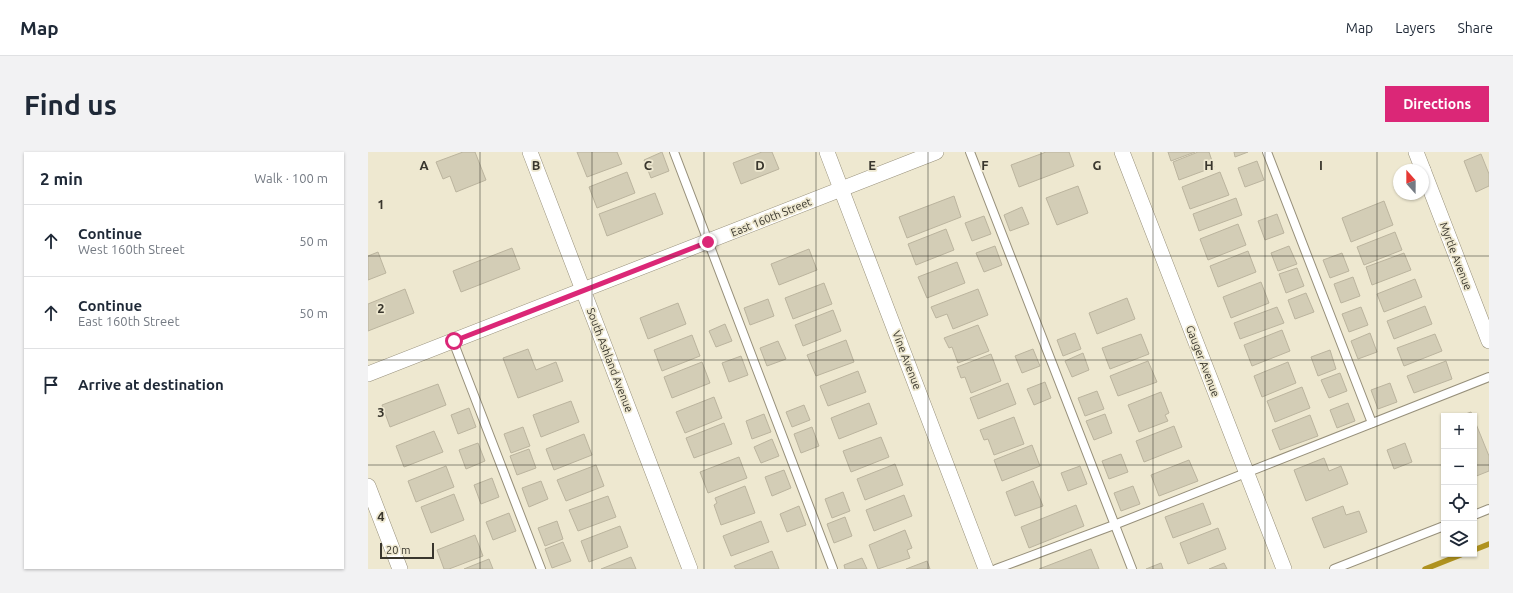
<!DOCTYPE html>
<html lang="en">
<head>
<meta charset="utf-8">
<style>
	body { margin:0; font-family:Ubuntu,sans-serif; background:#f2f2f3; color:#1f2937 }
	.controls { position:absolute; right:12px; bottom:12px; display:grid; overflow:hidden; border-radius:0px; box-shadow:0 1px 3px #0004 }
	.controls button { width:36px; height:36px; display:grid; place-items:center; padding:0; border:0; border-bottom:1px solid #e0e1e3; background:#fff; color:#1f2937; font:20px sans-serif }
	.compass { position:absolute; left:1025px; top:12px; width:36px; height:36px; border-radius:50%; background:#fff; box-shadow:0 1px 3px #0004; rotate:339deg }
	.scale { position:absolute; left:12px; bottom:10px; width:54px; box-sizing:border-box; padding-left:4px; border:2px solid #39362d; border-top:0; font-size:11px; line-height:14px; white-space:nowrap; color:#39362d; -webkit-text-stroke:3px #eee8d0; paint-order:stroke }
	.stop { position:absolute; width:12px; height:12px; margin:-9px; border:3px solid #db2777; border-radius:50%; background:#fff }
	.stop.end { background:#db2777; border-color:#fff; box-shadow:0 1px 4px #0008 }
	.list { margin:0; padding:0; list-style:none }
	h2 { display:flex; justify-content:space-between; align-items:center; height:52px; margin:0; padding:0 16px; font-size:17px }
	h2 small { font-size:13px; font-weight:400; color:#747a83 }
	.list li { display:grid; grid-template-columns:26px 1fr auto; gap:12px; align-items:center; box-sizing:border-box; height:72px; padding:0 16px; border-top:1px solid #e0e1e3 }
	.list b { display:block; font-size:15px; white-space:nowrap }
	.list p { margin:0; font-size:13px; white-space:nowrap; color:#747a83 }
	.list em { font-size:13px; font-style:normal; color:#747a83 }
	.icon { flex:none; width:22px; height:22px; fill:none; stroke:currentColor; stroke-width:2; stroke-linecap:round; stroke-linejoin:round }
	.map { position:relative; flex:none; width:1121px; height:417px; overflow:hidden; border-radius:0px }
	header { display:flex; align-items:center; gap:24px; box-sizing:border-box; height:56px; padding:0 20px; background:#fff; border-bottom:1px solid #e0e1e3 }
	header strong { font-size:19px }
	nav { display:flex; gap:22px; margin-inline-start:auto; font-size:14px }
	.intro { display:flex; align-items:center; justify-content:space-between; box-sizing:border-box; height:96px; padding:0 24px }
	h1 { margin:0; font-size:28px }
	.button { padding:10px 18px; border-radius:0px; background:#db2777; color:#fff; font-size:14px; font-weight:700 }
	main { display:flex; gap:24px; padding:0 24px }
	aside { flex:1; background:#fff; border-radius:0px; box-shadow:0 1px 3px #0004 }
	.map>svg:first-child { display:block }
</style>
</head>
<body>
<header>
<strong>Map</strong>
<nav><a>Map</a><a>Layers</a><a>Share</a></nav>
</header>
<div class="intro"><h1>Find us</h1><a class="button">Directions</a></div>
<main>
<aside>
<h2>2 min<small>Walk · 100 m</small></h2>
<ul class="list">
<li><svg class="icon" aria-label="ahead" viewBox="0 0 24 24"><path d="M12 20V5M6 11l6-6 6 6"/></svg><div><b>Continue</b><p>West 160th Street</p></div><em>50 m</em></li>
<li><svg class="icon" aria-label="ahead" viewBox="0 0 24 24"><path d="M12 20V5M6 11l6-6 6 6"/></svg><div><b>Continue</b><p>East 160th Street</p></div><em>50 m</em></li>
<li><svg class="icon" aria-label="arrive" viewBox="0 0 24 24"><path d="M6 21V4h12l-3 4 3 4H6"/></svg><div><b>Arrive at destination</b></div></li>
</ul>
</aside>
<div class="map">
<svg width="1121" height="417" viewBox="0 0 1121 417">
	<rect width="100%" height="100%" fill="#eee8d0"/>
	<g fill="none" stroke-linecap="round" stroke-linejoin="round">
		<g stroke="#af921f" stroke-width="5.5">
			<path d="M1106,398L1121,392"/>
			<path d="M1057,417L1095,402"/>
		</g>
	</g>
	<g fill="#d3cdb6" stroke="#bbb49e">
		<path d="M95,0H107L118,28L88,40L82,24L75,27L68,10Z"/>
		<path d="M209,0H249L254,12L219,25Z"/>
		<path d="M294,0L301,19L283,26L276,8Z"/>
		<path d="M394,0H404L411,17L373,32L365,11Z"/>
		<path d="M678,0H701L706,14L651,35L643,13Z"/>
		<path d="M800,0H827L803,9Z"/>
		<path d="M830,0H841L846,15L811,28L805,10Z"/>
		<path d="M866,0H880L867,5Z"/>
		<path d="M1113,2L1121,22V34L1108,40L1096,9Z"/>
		<path d="M889,9L896,28L877,35L870,16Z"/>
		<path d="M259,20L267,41L229,56L221,35Z"/>
		<path d="M852,20L861,43L822,57L814,35Z"/>
		<path d="M710,34L720,61L689,73L678,46Z"/>
		<path d="M287,41L295,62L239,84L231,62Z"/>
		<path d="M586,44L593,65L539,86L531,65Z"/>
		<path d="M868,46L874,63L831,79L825,62Z"/>
		<path d="M1016,49L1025,73L983,90L974,66Z"/>
		<path d="M654,55L661,72L642,79L636,63Z"/>
		<path d="M909,62L916,81L897,88L890,69Z"/>
		<path d="M616,64L623,82L604,89L597,71Z"/>
		<path d="M870,72L878,93L840,108L832,87Z"/>
		<path d="M578,77L586,98L548,113L540,92Z"/>
		<path d="M1027,80L1034,98L996,113L989,95Z"/>
		<path d="M627,94L634,113L616,120L608,101Z"/>
		<path d="M921,94L929,112L910,119L903,101Z"/>
		<path d="M144,96L152,117L93,140L85,119Z"/>
		<path d="M441,97L449,118L411,133L403,112Z"/>
		<path d="M880,99L888,120L850,135L842,114Z"/>
		<path d="M10,100L18,121L0,128V104Z"/>
		<path d="M974,101L981,119L962,126L955,108Z"/>
		<path d="M1036,101L1043,118L1004,133L998,115Z"/>
		<path d="M589,110L597,131L559,146L550,125Z"/>
		<path d="M929,116L936,134L918,141L911,122Z"/>
		<path d="M985,125L992,144L973,151L966,132Z"/>
		<path d="M1047,127L1054,145L1016,160L1009,142Z"/>
		<path d="M893,130L901,151L863,166L855,145Z"/>
		<path d="M456,131L464,152L425,167L417,146Z"/>
		<path d="M37,137L46,161L0,179V152Z"/>
		<path d="M610,137L620,163L585,177L579,162L568,166L563,155Z"/>
		<path d="M938,141L946,160L927,167L920,148Z"/>
		<path d="M759,146L767,167L729,182L721,161Z"/>
		<path d="M400,147L406,164L382,173L376,156Z"/>
		<path d="M310,151L318,172L280,187L272,166Z"/>
		<path d="M1057,154L1064,172L1026,187L1019,169Z"/>
		<path d="M909,155L916,171L872,187L866,171Z"/>
		<path d="M993,155L1000,173L981,180L974,162Z"/>
		<path d="M465,158L473,179L435,194L427,173Z"/>
		<path d="M357,172L364,189L348,195L341,179Z"/>
		<path d="M610,173L621,199L590,211L584,195L581,196L576,186Z"/>
		<path d="M914,178L922,199L884,214L876,193Z"/>
		<path d="M707,181L713,197L695,204L689,188Z"/>
		<path d="M1002,181L1009,200L990,207L983,189Z"/>
		<path d="M773,182L781,202L742,217L734,196Z"/>
		<path d="M1067,182L1074,199L1036,214L1029,196Z"/>
		<path d="M324,183L332,204L294,219L286,198Z"/>
		<path d="M478,188L486,210L448,224L439,203Z"/>
		<path d="M410,189L418,207L399,214L392,196Z"/>
		<path d="M160,197L168,218L188,210L195,229L150,246L135,206Z"/>
		<path d="M665,197L672,214L654,221L647,204Z"/>
		<path d="M962,198L968,217L950,224L943,205Z"/>
		<path d="M715,201L721,218L704,225L697,209Z"/>
		<path d="M623,202L633,229L603,241L597,225L593,226L589,215Z"/>
		<path d="M373,204L380,223L361,230L354,211Z"/>
		<path d="M780,209L789,230L750,244L742,224Z"/>
		<path d="M1078,209L1084,227L1046,241L1039,224Z"/>
		<path d="M334,210L342,231L304,246L296,225Z"/>
		<path d="M920,210L928,231L894,245L886,224Z"/>
		<path d="M490,219L498,240L460,254L452,234Z"/>
		<path d="M972,221L979,239L961,246L953,228Z"/>
		<path d="M677,230L683,246L666,253L659,237Z"/>
		<path d="M640,231L648,252L610,267L602,246Z"/>
		<path d="M1022,231L1029,250L1010,257L1003,238Z"/>
		<path d="M70,232L78,253L22,275L14,253Z"/>
		<path d="M934,235L942,256L907,270L899,249Z"/>
		<path d="M729,239L736,257L717,264L710,246Z"/>
		<path d="M793,240L801,261L797,263L800,269L771,280L760,253Z"/>
		<path d="M346,245L354,266L317,281L308,260Z"/>
		<path d="M203,249L211,270L173,285L165,263Z"/>
		<path d="M501,251L509,272L471,287L463,266Z"/>
		<path d="M980,251L987,269L969,276L962,258Z"/>
		<path d="M436,253L442,268L424,275L418,260Z"/>
		<path d="M101,256L108,275L90,282L83,263Z"/>
		<path d="M1103,260L1105,264H1092Z"/>
		<path d="M396,262L403,280L384,287L378,269Z"/>
		<path d="M737,262L744,281L726,288L718,269Z"/>
		<path d="M942,263L950,284L912,298L904,278Z"/>
		<path d="M646,265L656,292L626,303L620,287L616,288L612,278Z"/>
		<path d="M1106,267L1121,304V319L1106,325Z"/>
		<path d="M356,271L364,292L326,306L318,286Z"/>
		<path d="M806,274L814,295L776,310L768,289Z"/>
		<path d="M155,275L162,294L143,301L136,282Z"/>
		<path d="M444,275L451,294L433,301L426,282Z"/>
		<path d="M66,279L75,300L36,315L28,294Z"/>
		<path d="M216,282L224,303L186,318L178,297Z"/>
		<path d="M513,285L521,305L483,320L475,299Z"/>
		<path d="M404,287L411,304L393,311L386,295Z"/>
		<path d="M110,291L117,309L98,317L91,298Z"/>
		<path d="M1037,291L1044,310L1026,317L1019,298Z"/>
		<path d="M664,293L672,314L634,329L626,308Z"/>
		<path d="M161,297L168,316L149,323L142,304Z"/>
		<path d="M753,302L760,320L741,327L734,309Z"/>
		<path d="M371,305L379,326L340,341L332,320Z"/>
		<path d="M956,306L961,319L973,314L980,332L938,349L926,318Z"/>
		<path d="M821,308L830,329L791,344L783,323Z"/>
		<path d="M527,312L535,333L497,348L489,327Z"/>
		<path d="M228,313L236,334L198,349L189,328Z"/>
		<path d="M78,314L86,335L48,350L40,329Z"/>
		<path d="M712,314L719,332L700,339L693,321Z"/>
		<path d="M416,318L423,336L404,344L397,325Z"/>
		<path d="M124,326L131,345L113,352L106,333Z"/>
		<path d="M173,329L180,347L161,355L154,336Z"/>
		<path d="M665,329L675,354L647,364L638,340Z"/>
		<path d="M377,334L387,361L353,373L346,353L349,351L347,346Z"/>
		<path d="M765,334L772,352L753,359L746,341Z"/>
		<path d="M475,340L482,359L464,366L457,347Z"/>
		<path d="M86,342L96,368L63,381L53,355Z"/>
		<path d="M536,343L544,364L506,379L498,358Z"/>
		<path d="M240,344L248,365L210,379L201,358Z"/>
		<path d="M835,351L843,372L805,386L797,365Z"/>
		<path d="M708,353L716,374L661,396L653,375Z"/>
		<path d="M431,354L438,373L419,380L412,362Z"/>
		<path d="M975,354L978,363L991,359L999,380L956,396L944,366Z"/>
		<path d="M141,361L148,379L125,388L118,370Z"/>
		<path d="M477,365L484,384L466,391L459,372Z"/>
		<path d="M189,369L195,387L177,394L170,376Z"/>
		<path d="M393,369L401,390L363,404L355,384Z"/>
		<path d="M252,374L260,395L221,410L213,389Z"/>
		<path d="M850,376L858,397L820,412L812,391Z"/>
		<path d="M537,378L544,396L539,398L542,406L510,417L501,393Z"/>
		<path d="M107,383L115,404L81,417H76L69,398Z"/>
		<path d="M195,390L203,409L184,416L177,397Z"/>
		<path d="M723,397L731,417H671Z"/>
		<path d="M404,399L411,417H368L366,414Z"/>
		<path d="M263,405L268,417H233Z"/>
		<path d="M494,406L499,417H477L476,413Z"/>
		<path d="M121,407L125,417H96Z"/>
		<path d="M559,409L562,417H538Z"/>
		<path d="M793,411L795,417H778Z"/>
		<path d="M856,411L859,417H841Z"/>
	</g>
	<g fill="none" stroke-linecap="round" stroke-linejoin="round">
		<g stroke="#97907b" stroke-width="10">
			<g id="service">
				<path d="M306,0L465,417"/>
				<path d="M602,0L764,417"/>
				<path d="M899,0L1004,271"/>
				<path d="M85,189L173,417"/>
				<path d="M1106,363L1121,357"/>
				<path d="M628,417L746,373L1121,225"/>
				<path d="M966,417L1076,374"/>
			</g>
		</g>
		<g stroke="#97907b" stroke-width="16">
			<g id="minor">
				<path d="M162,0L322,417"/>
				<path d="M459,0L618,417"/>
				<path d="M754,0L916,417"/>
				<path d="M1048,0L1055,18"/>
				<path d="M1055,18L1121,189"/>
				<path d="M0,222L568,0"/>
				<path d="M0,334L32,417"/>
			</g>
		</g>
		<use href="#service" stroke="#fff" stroke-width="8"/>
		<use href="#minor" stroke="#fff" stroke-width="15"/>
	</g>
	<g fill="none" stroke-linecap="round" stroke-linejoin="round">
		<path stroke="#db2777" stroke-width="5" d="M86,189L340,90"/>
	</g>
	<path fill="none" stroke="#39362d" stroke-width="1" stroke-opacity="0.55" d="M112,0V417M224,0V417M336,0V417M448,0V417M560,0V417M673,0V417M785,0V417M897,0V417M1009,0V417M0,104H1121M0,208H1121M0,313H1076M1106,313H1121"/>
	<g text-anchor="middle" stroke-width="3.5" stroke-linejoin="round" paint-order="stroke">
		<g font-size="11" fill="#39362d" stroke="#eee8d0">
			<text transform="translate(403 65) rotate(-22)" y="4">East 160th Street</text>
			<text transform="translate(1088 104) rotate(69)" y="4">Myrtle Avenue</text>
			<text transform="translate(242 208) rotate(69)" y="4">South Ashland Avenue</text>
			<text transform="translate(539 208) rotate(69)" y="4">Vine Avenue</text>
			<text transform="translate(835 209) rotate(69)" y="4">Gauger Avenue</text>
		</g>
	</g>
	<g font-size="13" text-anchor="middle" font-weight="bold" fill="#39362d" stroke="#eee8d0" stroke-width="3.5" stroke-linejoin="round" paint-order="stroke">
		<text x="56" y="18">A</text>
		<text x="168" y="18">B</text>
		<text x="280" y="18">C</text>
		<text x="392" y="18">D</text>
		<text x="504" y="18">E</text>
		<text x="617" y="18">F</text>
		<text x="729" y="18">G</text>
		<text x="841" y="18">H</text>
		<text x="953" y="18">I</text>
		<text x="13" y="57">1</text>
		<text x="13" y="161">2</text>
		<text x="13" y="265">3</text>
		<text x="13" y="369">4</text>
	</g>
</svg>
<div class="controls">
<button>+</button>
<button>−</button>
<button><svg class="icon" aria-label="locate" viewBox="0 0 24 24"><circle cx="12" cy="12" r="6"/><path d="M12 2v4M12 18v4M2 12h4M18 12h4"/></svg></button>
<button><svg class="icon" aria-label="layers" viewBox="0 0 24 24"><path d="M12 4l9 5-9 5-9-5zM3 14l9 5 9-5"/></svg></button>
</div>
<svg class="compass" viewBox="-18 -18 36 36"><path d="M0-13l5 13h-10z" fill="#e53935"/><path d="M0 13l5-13h-10z" fill="#747a83"/></svg>
<div class="scale">20 m</div>
<div class="stop" style="left:86px;top:189px"></div>
<div class="stop end" style="left:340px;top:90px"></div>
</div>
</main>
</body>
</html>
